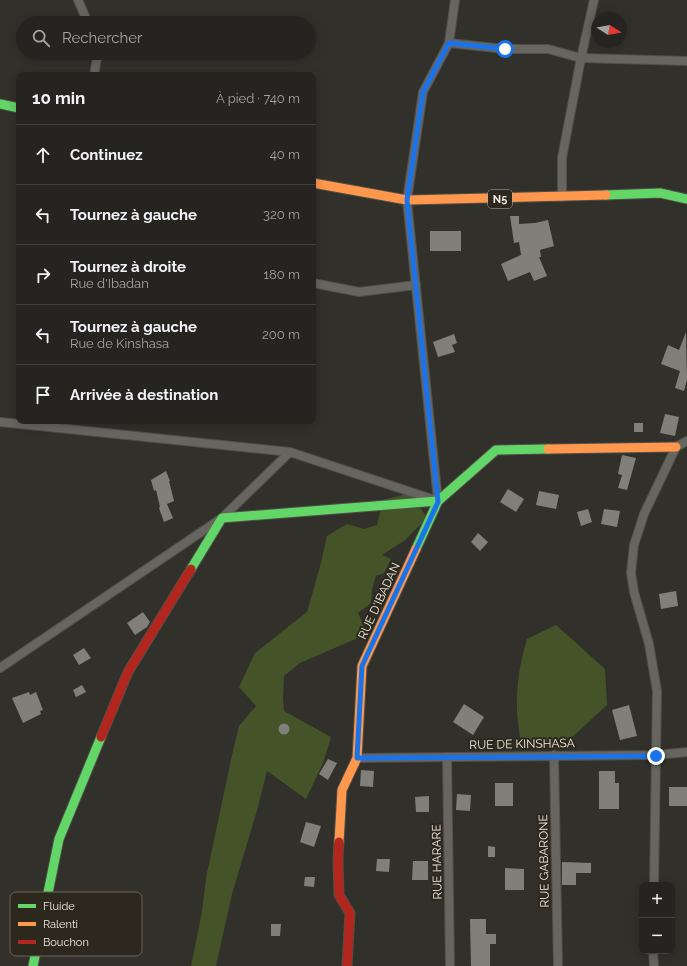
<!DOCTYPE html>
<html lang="fr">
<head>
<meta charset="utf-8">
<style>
	body { margin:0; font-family:Raleway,sans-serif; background:#2e2c29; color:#f1f3f6 }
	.controls { position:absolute; right:12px; bottom:12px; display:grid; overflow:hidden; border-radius:8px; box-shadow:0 2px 10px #0003 }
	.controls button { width:36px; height:36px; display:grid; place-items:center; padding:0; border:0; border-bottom:1px solid #42413e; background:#262420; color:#f1f3f6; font:20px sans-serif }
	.compass { position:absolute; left:591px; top:12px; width:36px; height:36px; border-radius:50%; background:#262420; box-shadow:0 2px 10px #0003; rotate:101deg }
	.stop { position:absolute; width:12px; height:12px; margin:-9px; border:3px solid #1a73e8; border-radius:50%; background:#fff }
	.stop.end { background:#1a73e8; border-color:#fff; box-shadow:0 1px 4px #0008 }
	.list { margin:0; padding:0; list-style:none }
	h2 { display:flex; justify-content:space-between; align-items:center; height:52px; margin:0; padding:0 16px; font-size:17px }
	h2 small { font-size:13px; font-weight:400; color:#a4a4a5 }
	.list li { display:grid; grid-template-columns:26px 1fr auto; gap:12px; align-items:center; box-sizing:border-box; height:60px; padding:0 16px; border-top:1px solid #42413e }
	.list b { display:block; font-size:15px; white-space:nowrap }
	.list p { margin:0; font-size:13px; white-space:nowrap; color:#a4a4a5 }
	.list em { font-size:13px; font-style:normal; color:#a4a4a5 }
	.icon { flex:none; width:22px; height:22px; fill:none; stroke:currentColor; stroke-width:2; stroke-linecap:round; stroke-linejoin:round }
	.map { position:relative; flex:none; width:687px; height:966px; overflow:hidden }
	.search { position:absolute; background:#262420; box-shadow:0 2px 10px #0003; left:16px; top:16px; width:300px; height:44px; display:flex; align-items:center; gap:10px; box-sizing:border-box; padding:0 14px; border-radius:22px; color:#a4a4a5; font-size:15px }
	.panel { position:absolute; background:#262420; box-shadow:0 2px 10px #0003; left:16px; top:72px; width:300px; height:352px; border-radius:8px }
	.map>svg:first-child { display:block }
</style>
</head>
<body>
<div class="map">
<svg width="687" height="966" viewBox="0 0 687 966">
	<rect width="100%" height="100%" fill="#32302a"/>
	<g fill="#445428">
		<path d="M411,493L427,518L405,540L382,555L391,559L384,573L376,576L372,589L371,603L358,613L364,626L360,637L300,663L284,676L283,699L284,711L331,737L323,763L306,799L267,771L258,807L232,894L216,966H191L202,912L206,878L232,755L239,726L256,706L239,687L255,653L307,612L321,563L327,536L347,524L364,529L377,525L383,500Z"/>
		<path d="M556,625L605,669L607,705L569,740L549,746L520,738C519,728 517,719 517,710C516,686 520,662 527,639Z"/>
	</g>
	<g fill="#817f7a">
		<path d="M510,216H519V224L535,223L548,220L554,246L540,250L541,257H539L547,276L534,281L530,272L508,281L501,264L521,255L519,242L514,243Z"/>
		<rect x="430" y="231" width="31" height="20"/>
		<path d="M686,332L687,380L684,391L675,388L680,371L661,364L668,345L679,350Z"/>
		<path d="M454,334L457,343L452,345L455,352L438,357L433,342Z"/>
		<path d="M665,414L679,417L675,436L660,433Z"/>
		<rect x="634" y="423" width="9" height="9"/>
		<path d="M622,455L636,458L627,490L618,488L622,475L618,474Z"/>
		<path d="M166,471L170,481H169L174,501L167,504L173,518L164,522L159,508L160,507L156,490L154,491L151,480Z"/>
		<path d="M508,489L524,499L516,512L500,502Z"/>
		<path d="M539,491L559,495L556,509L536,505Z"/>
		<path d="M588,509L592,522L581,526L577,512Z"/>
		<path d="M604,509L620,511L617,527L601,524Z"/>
		<path d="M478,533L488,542L480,551L471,542Z"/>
		<path d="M676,591L678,606L661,609L659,594Z"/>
		<path d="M143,612L150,622L147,627L135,635L127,623Z"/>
		<path d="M84,648L91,658L79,665L73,655Z"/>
		<path d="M82,685L86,692L76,697L73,690Z"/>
		<path d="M29,692L30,695L36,692L43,710L40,711L41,714L23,723L12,698Z"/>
		<path d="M464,704L484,717L473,735L453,722Z"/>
		<path d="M629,705L637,736L620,740L612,710Z"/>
		<circle cx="284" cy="729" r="5.5"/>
		<path d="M328,759L337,763L328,780L319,774Z"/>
		<path d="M361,770L374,771L373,787L360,786Z"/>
		<path d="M599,771H615V783H619V809H599Z"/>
		<rect x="495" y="783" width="18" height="23"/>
		<rect x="669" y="787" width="18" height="19"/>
		<path d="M457,794L471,795L470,811L456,810Z"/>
		<path d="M429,796V812H416L415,797Z"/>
		<path d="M306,822L321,826L314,847L300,842Z"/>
		<path d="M488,846L495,847V857H488Z"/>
		<path d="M377,859H390L389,872L376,871Z"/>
		<path d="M413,861H428V880H412Z"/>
		<path d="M562,862L591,863V873H576V885H562Z"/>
		<path d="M505,868L524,869V890H505Z"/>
		<path d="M305,877H315L314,887L304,886Z"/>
		<path d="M470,919H486V934H496V944H490V966H471Z"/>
		<path d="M271,924H281L280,936H271Z"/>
	</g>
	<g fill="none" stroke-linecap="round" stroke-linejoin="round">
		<g stroke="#504f49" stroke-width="10">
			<g id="street">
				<path d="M78,0L88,23"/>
				<path d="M449,43L505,49H548L581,58L687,61"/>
				<path d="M94,75L98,53"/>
				<path d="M562,197V158L581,58L594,0"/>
				<path d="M313,283L359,292L416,285"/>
				<path d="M0,422L290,452L438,501L407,200L423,92L449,43L455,0"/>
				<path d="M0,668L222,518L290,452"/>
				<path d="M554,755L558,966"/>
				<path d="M447,757L450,966"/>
				<path d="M357,758L657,755L687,752"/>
				<path d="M654,885L657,691L649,644L634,592L631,573L634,545L644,514L676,447L687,441"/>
				<path d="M653,951L654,966"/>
			</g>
		</g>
		<g stroke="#504f49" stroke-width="11">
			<g id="fast">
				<path d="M0,104L19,108"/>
				<path d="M606,195L660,193L687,199"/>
				<path d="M416,549L438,501L496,450L548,449"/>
				<path d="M191,569L222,518L438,501"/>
				<path d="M33,966L59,839L101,737"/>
			</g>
		</g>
		<g stroke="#504f49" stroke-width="11">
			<g id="slow">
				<path d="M313,183L407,200L606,195"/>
				<path d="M548,449L676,447"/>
				<path d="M339,842L342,790L357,758L362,666L416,549"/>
			</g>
		</g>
		<g stroke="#504f49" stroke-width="11">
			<g id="jam">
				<path d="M101,737L128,672L191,569"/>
				<path d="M339,842L338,860L339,895L350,913L347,966"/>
			</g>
		</g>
		<use href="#street" stroke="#676560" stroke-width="8"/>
		<use href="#fast" stroke="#63d668" stroke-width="9"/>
		<use href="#slow" stroke="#ff974d" stroke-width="9"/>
		<use href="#jam" stroke="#b3261e" stroke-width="9"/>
	</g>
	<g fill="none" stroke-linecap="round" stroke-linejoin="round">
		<path stroke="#1a73e8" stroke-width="5" d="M505,49L449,43L423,92L407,200L438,502L362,666L357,758L656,756"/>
	</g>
	<g text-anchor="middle" stroke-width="4" stroke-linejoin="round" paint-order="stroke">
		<rect fill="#2c281d" stroke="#b3b0a7" stroke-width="1" x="488" y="190" width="24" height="18" rx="3"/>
		<g font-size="11" font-weight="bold" fill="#edeae2">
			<text x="500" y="203">N5</text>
		</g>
		<g font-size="12" fill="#edeae2" stroke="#2c281d">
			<text transform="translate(379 601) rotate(-65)" y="4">RUE D'IBADAN</text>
			<text transform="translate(522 744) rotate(-1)" y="4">RUE DE KINSHASA</text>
			<text transform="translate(544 861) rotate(-91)" y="4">RUE GABARONE</text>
			<text transform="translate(437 862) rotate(-91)" y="4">RUE HARARE</text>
		</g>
	</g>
	<rect x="10" y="892" width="132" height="64" rx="6" fill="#2c281d" stroke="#666258" stroke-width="1"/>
	<rect x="18" y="904" width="18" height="4" fill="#63d668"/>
	<rect x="18" y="922" width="18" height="4" fill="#ff974d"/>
	<rect x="18" y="940" width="18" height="4" fill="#b3261e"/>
	<g font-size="11" fill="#edeae2">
		<text x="43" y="910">Fluide</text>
		<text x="43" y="928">Ralenti</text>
		<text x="43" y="946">Bouchon</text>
	</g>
</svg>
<div class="controls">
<button>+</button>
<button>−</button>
</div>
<svg class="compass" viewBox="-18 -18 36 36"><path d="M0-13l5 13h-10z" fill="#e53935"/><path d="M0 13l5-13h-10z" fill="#a4a4a5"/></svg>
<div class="stop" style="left:505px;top:49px"></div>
<div class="stop end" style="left:656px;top:756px"></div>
<div class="search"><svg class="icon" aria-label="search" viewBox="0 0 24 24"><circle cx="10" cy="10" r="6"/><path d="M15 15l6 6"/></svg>Rechercher</div>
<section class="panel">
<h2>10 min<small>À pied · 740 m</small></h2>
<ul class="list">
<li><svg class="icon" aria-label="ahead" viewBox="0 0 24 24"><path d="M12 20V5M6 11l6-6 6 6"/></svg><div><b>Continuez</b></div><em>40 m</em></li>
<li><svg class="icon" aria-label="left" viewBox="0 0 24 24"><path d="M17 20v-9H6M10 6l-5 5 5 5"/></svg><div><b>Tournez à gauche</b></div><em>320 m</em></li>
<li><svg class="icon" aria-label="right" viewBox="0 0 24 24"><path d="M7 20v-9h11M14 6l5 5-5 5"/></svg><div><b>Tournez à droite</b><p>Rue d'Ibadan</p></div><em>180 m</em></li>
<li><svg class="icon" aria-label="left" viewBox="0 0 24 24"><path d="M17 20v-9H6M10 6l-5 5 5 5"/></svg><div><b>Tournez à gauche</b><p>Rue de Kinshasa</p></div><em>200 m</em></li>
<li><svg class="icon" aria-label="arrive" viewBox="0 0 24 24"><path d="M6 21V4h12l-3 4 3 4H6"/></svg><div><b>Arrivée à destination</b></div></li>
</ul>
</section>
</div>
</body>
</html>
